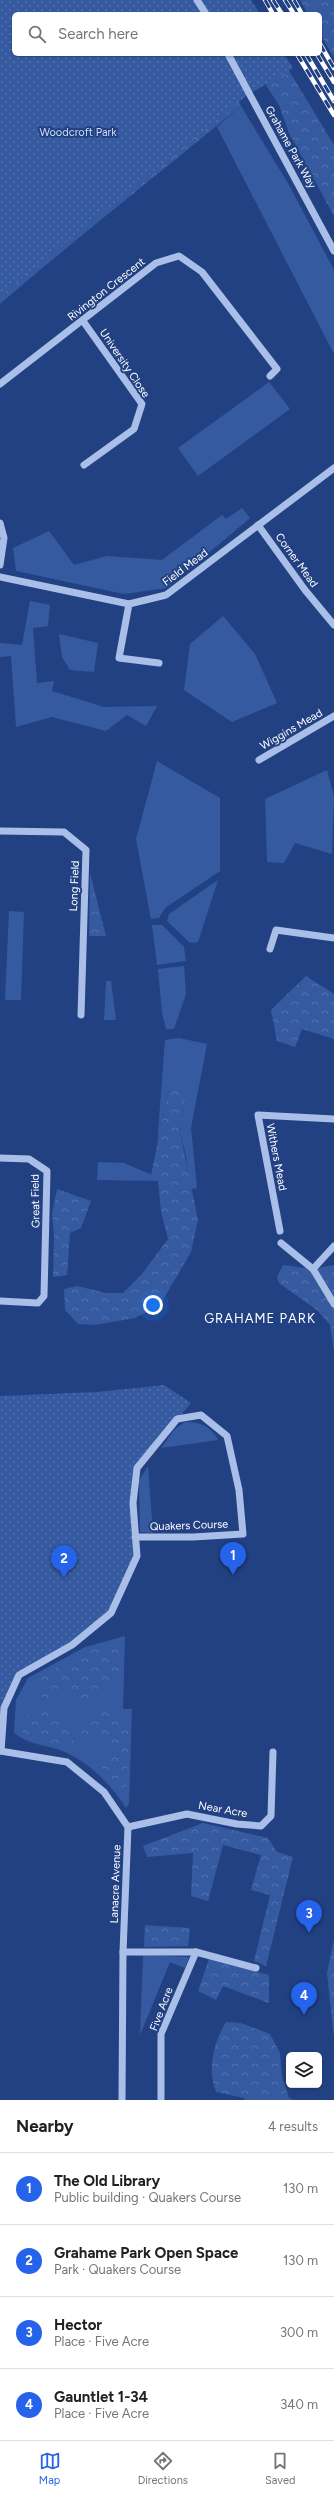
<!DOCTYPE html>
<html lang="en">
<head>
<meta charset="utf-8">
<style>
	body { margin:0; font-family:Figtree,sans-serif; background:#f6f6f6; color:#202124 }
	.controls { position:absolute; right:12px; bottom:12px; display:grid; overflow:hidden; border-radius:6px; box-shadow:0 1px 3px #0004 }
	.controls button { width:36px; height:36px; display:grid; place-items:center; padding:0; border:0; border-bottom:1px solid #e0e0e0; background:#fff; color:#202124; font:20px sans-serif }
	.you { position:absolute; left:153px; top:1305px; width:14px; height:14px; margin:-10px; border:3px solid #fff; border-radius:50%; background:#1a73e8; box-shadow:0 0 0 6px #1a73e833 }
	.badge { display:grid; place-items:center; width:26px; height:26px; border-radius:50%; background:#2563eb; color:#fff; font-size:13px; font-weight:700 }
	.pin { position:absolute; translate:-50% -33px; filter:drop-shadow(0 1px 2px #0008) }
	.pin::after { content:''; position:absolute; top:21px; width:14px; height:12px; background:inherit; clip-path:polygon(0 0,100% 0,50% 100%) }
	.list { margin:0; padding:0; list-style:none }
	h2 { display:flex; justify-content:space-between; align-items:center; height:52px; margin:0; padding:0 16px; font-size:17px }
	h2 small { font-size:13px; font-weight:400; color:#757577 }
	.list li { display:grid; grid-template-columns:26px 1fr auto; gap:12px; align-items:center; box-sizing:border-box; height:72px; padding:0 16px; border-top:1px solid #e0e0e0 }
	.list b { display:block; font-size:15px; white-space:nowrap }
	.list p { margin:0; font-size:13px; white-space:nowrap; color:#757577 }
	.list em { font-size:13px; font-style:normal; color:#757577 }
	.icon { flex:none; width:22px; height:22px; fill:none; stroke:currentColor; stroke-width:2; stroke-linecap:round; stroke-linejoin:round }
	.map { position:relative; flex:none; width:334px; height:2100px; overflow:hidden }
	.search { position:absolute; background:#fff; box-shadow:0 1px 3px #0004; left:12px; right:12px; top:12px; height:44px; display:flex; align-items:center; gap:10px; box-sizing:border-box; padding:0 14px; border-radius:6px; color:#757577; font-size:15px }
	.sheet { height:340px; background:#fff }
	nav { display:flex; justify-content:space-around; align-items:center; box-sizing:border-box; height:56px; border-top:1px solid #e0e0e0; background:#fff; font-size:11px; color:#757577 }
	nav a { display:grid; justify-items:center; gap:2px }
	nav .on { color:#2563eb }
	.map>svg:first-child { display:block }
</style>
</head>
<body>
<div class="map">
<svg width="334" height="2100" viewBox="0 0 334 2100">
	<defs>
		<pattern id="forest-crowns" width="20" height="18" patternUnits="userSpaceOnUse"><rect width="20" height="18" fill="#365aa0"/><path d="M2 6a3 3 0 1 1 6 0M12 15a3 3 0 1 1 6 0" fill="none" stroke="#5473ae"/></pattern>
		<pattern id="park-dots" width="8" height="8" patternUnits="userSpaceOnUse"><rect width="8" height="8" fill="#365aa0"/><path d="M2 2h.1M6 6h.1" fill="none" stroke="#5473ae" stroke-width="1.8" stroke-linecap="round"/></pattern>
	</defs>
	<rect width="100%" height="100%" fill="#224183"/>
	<g fill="#365aa0">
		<path d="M241,106L289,185L334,270V354L217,127Z"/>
		<path d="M269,382L290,409L198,476L178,448Z"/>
		<path d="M242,508L250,518L167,588L124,594L16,571L13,548L49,531L74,565L107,556L162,560L222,515L226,519Z"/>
		<path d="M30,601L50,605L48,626L33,628L37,683L54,681L52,691L104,707L157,706L146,726L127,715L106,731L52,717L16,727L11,656L0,657V643L22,645Z"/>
		<path d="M223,616L255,654L277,703L232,722L184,690L190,644Z"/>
		<path d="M59,634L98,643L94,672L70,670L62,657Z"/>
		<path d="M157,761L220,798V871L165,908L159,918L151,919L136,839Z"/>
		<path d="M327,770L334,797L332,854L295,843L284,863L267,862L265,799Z"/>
		<path d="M218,880L198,942L190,943L167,921L169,914Z"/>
		<path d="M9,911L24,912L21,1000H5Z"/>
		<path d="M152,925H162L184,947L186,961L157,965Z"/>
		<path d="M184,966L186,994L174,1029H166L162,1013L158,969Z"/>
		<path d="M106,981H111L116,1020H104Z"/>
		<path d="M179,1038L207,1044L191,1128L197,1188L190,1189L186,1156L180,1132L186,1094L169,1089L157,1146L165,1040Z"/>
		<path d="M98,1162L124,1163L157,1177L158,1181L97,1180Z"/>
		<path d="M185,1422C200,1421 211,1427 218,1440L161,1448L175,1429Z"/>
		<path d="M148,1466L153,1533L140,1532L139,1481Z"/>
		<path d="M125,1636L123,1709H132L129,1804L126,1808C110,1783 88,1761 60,1750C42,1744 30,1745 14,1733L16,1700L28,1678L85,1647Z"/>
		<path d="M143,1955L189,1957L185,1968L170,1962L140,2035Z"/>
	</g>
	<g fill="url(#forest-crowns)">
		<path d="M300,0H334V58L320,34V14H308Z"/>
		<path d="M216,54L241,106C161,172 79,236 0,304V285Z"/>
		<path d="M279,54L334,145V216L289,133L279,105L262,79Z"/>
		<path d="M90,873L106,936H89Z"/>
		<path d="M306,976L334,994V1039L302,1029L295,1047L277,1041L271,1010Z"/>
		<path d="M177,1084L186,1094L180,1132L198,1220L191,1252L160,1305L135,1318L95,1325L78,1324L65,1310L64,1289L77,1286L106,1293H123L141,1275L168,1239L161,1211L158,1181L151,1175L169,1089Z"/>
		<path d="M57,1189L91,1201L81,1228L70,1233L67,1275L53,1277L54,1235L52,1214Z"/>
		<path d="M283,1265L313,1269L334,1265V1351L330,1325L318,1311L279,1283L277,1277Z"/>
		<path d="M118,1642L121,1660L119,1672L86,1701H71L65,1689L49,1700L37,1694L39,1678L89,1649Z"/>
		<path d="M42,1705C62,1718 72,1729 76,1753L46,1741L25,1736L20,1727L21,1719Z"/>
		<path d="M102,1711L129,1720L126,1801L118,1787L101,1767L111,1745L82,1733L83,1720Z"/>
		<path d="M203,1823L268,1838L277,1852L293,1857L266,1966L254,1961L270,1895L251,1890L261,1855L223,1845L208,1901L191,1896L193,1853L147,1857L143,1846Z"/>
		<path d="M145,1925L190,1928L188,1946L144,1947Z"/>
		<path d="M334,1939V2038L327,1973Z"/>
		<path d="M209,1959L269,1975V2003L223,1986L216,2000L198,1991Z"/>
		<path d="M226,2022L241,2023L270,2034L280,2053L282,2077L289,2098L294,2100H244V2098L216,2092C207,2070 214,2041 226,2022Z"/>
	</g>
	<g fill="url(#park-dots)">
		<path d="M0,0H251L260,14H14V54H284L293,68L246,96L0,296Z"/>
		<path d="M164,1385L191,1403L138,1466L133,1502L138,1557L110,1613L73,1644L20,1675L3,1709L0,1752V1396L97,1392Z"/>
	</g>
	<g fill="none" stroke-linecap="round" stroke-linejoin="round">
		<g stroke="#aabfe8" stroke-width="7">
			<path d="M197,0L206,14"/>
			<path d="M228,54L334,251"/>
			<path d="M83,321L142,404L134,429L84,465"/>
			<path d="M0,384L156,263L179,256L202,272L277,369L270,376"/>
			<path d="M0,523L4,538L0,565"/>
			<path d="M258,525L305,590L334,625"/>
			<path d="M0,577L129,604L166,595L334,468"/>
			<path d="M129,604L119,658L159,663"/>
			<path d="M259,760L334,716"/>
			<path d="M0,831L64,832L86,850L81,1015"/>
			<path d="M270,949L276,930L334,938"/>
			<path d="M0,1158L29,1159L47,1171L44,1296L38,1303L0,1301"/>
			<path d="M280,1231L258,1115L334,1119"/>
			<path d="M281,1243L313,1269L334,1304"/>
			<path d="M313,1269L334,1246"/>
			<path d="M0,1751L67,1762L104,1792L128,1827L123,1952L122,2100"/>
			<path d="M1,1751L4,1708L19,1675L72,1645L111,1613L137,1556L133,1503L137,1468L177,1419L201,1415L227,1436L239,1490L243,1534L193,1537H135"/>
			<path d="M128,1827L187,1814L237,1824L261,1826L271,1816L273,1752"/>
			<path d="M123,1952H196L256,1968"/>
			<path d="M161,2100V2034L196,1952"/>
		</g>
		<g stroke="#fff" stroke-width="4.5">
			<g id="rail">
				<path d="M265,0L273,14"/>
				<path d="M273,0L282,14"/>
				<path d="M285,0L294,14"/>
				<path d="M294,0L302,14"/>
				<path d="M320,44L334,68"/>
				<path d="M297,54L334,115"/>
				<path d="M306,54L334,101"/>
				<path d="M317,54L334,82"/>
			</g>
		</g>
		<use href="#rail" stroke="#224183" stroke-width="3" stroke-dasharray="9" stroke-linecap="butt"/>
	</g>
	<g text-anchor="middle" stroke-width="4" stroke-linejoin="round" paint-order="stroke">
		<g font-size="11" fill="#cedcf6" stroke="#224183">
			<text x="78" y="136">Woodcroft Park</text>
		</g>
		<g font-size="11" fill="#fff" stroke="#224183">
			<text transform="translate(291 147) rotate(61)" y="4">Grahame Park Way</text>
			<text transform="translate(106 289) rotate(-38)" y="4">Rivington Crescent</text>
			<text transform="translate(125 363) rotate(56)" y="4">University Close</text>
			<text transform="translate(297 560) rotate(54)" y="4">Corner Mead</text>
			<text transform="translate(185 567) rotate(-37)" y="4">Field Mead</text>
			<text transform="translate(291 729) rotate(-30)" y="4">Wiggins Mead</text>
			<text transform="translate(74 886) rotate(-88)" y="4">Long Field</text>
			<text transform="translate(277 1157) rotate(79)" y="4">Withers Mead</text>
			<text transform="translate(35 1201) rotate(-91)" y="4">Great Field</text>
			<text transform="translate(189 1525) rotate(-2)" y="4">Quakers Course</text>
			<text transform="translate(223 1809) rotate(10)" y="4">Near Acre</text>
			<text transform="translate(115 1884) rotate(-88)" y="4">Lanacre Avenue</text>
			<text transform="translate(161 2009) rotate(-69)" y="4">Five Acre</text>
		</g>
		<g font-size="13" letter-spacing="1" fill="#fff" stroke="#224183">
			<text x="260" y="1323">GRAHAME PARK</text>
		</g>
	</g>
</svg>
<div class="controls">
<button><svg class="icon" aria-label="layers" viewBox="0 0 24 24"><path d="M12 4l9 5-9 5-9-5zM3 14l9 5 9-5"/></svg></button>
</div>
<div class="you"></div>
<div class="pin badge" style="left:233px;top:1575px">1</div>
<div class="pin badge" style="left:64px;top:1578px">2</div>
<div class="pin badge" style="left:309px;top:1933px">3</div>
<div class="pin badge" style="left:304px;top:2015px">4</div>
<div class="search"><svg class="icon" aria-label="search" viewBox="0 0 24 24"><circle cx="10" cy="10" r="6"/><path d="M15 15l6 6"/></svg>Search here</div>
</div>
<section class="sheet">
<h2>Nearby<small>4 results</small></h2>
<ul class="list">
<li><span class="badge">1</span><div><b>The Old Library</b><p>Public building · Quakers Course</p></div><em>130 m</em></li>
<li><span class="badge">2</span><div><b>Grahame Park Open Space</b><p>Park · Quakers Course</p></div><em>130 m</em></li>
<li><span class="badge">3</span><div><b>Hector</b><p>Place · Five Acre</p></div><em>300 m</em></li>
<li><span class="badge">4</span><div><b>Gauntlet 1-34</b><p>Place · Five Acre</p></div><em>340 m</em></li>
</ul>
</section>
<nav>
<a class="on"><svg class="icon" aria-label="map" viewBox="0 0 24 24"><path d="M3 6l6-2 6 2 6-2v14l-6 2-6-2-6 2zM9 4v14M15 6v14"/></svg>Map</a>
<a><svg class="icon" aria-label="directions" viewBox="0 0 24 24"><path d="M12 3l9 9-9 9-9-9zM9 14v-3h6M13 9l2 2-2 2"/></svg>Directions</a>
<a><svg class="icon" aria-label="saved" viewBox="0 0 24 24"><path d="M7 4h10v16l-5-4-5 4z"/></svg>Saved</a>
</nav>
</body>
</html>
